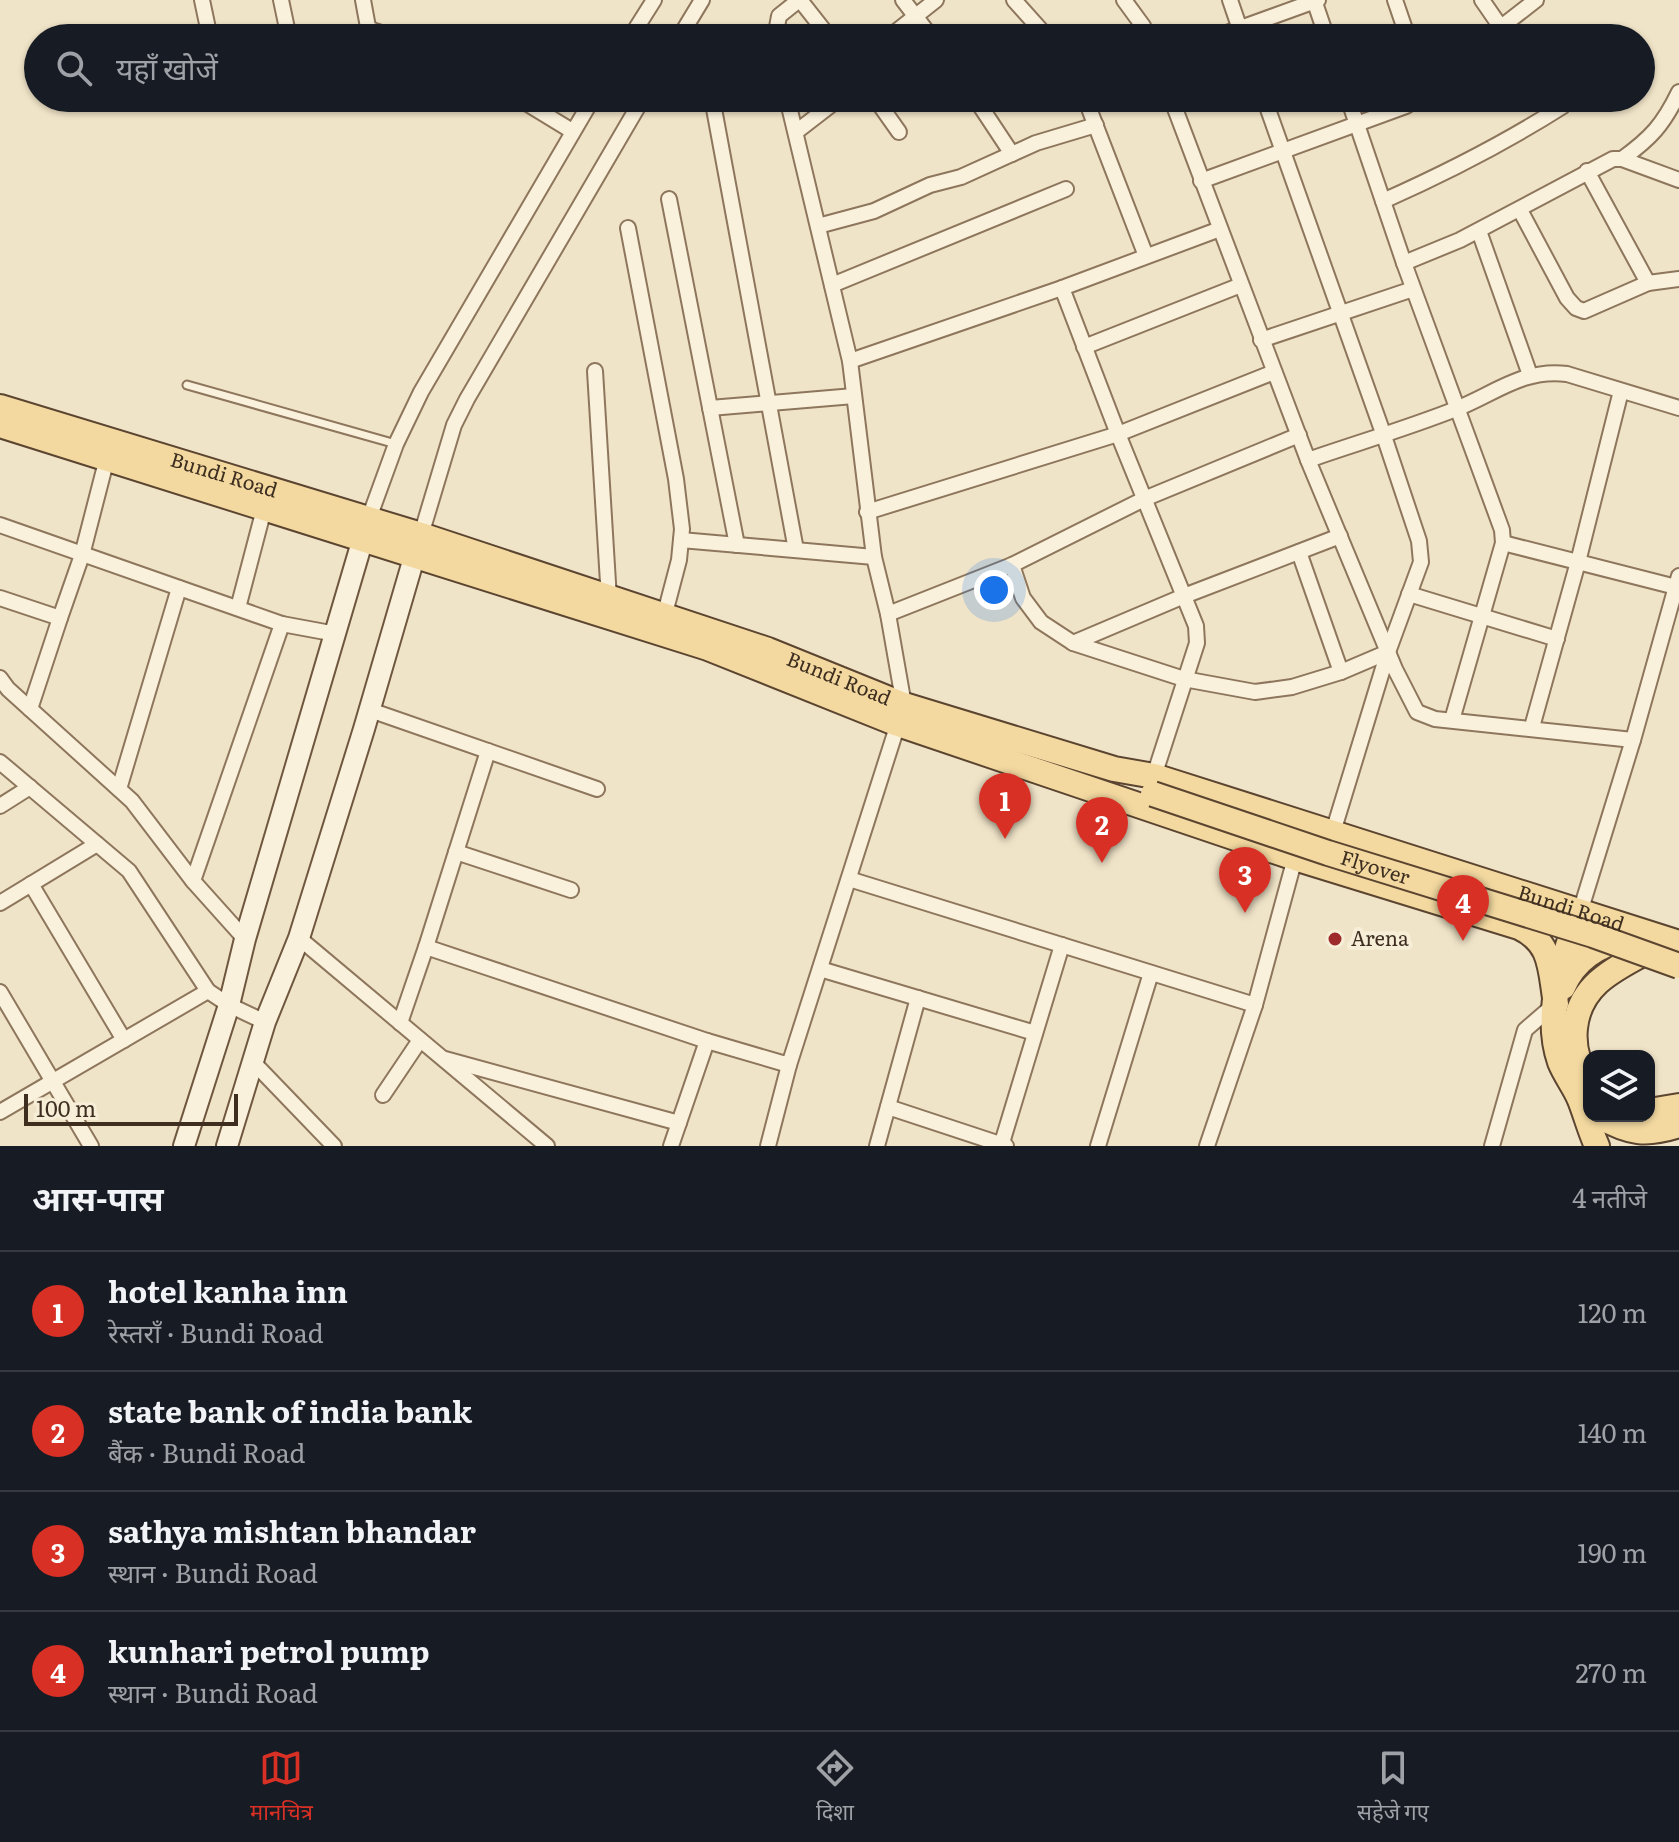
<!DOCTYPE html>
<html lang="hi">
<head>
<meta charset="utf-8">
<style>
	body { margin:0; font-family:Literata,"Noto Sans Devanagari",serif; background:#20242c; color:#f1f3f6 }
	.controls { position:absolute; right:24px; bottom:24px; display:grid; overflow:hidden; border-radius:16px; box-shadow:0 2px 6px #0004 }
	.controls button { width:72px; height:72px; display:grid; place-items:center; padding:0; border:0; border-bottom:2px solid #363941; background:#171b24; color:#f1f3f6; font:40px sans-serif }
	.scale { position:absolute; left:24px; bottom:20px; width:214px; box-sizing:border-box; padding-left:8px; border:4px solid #3d2e20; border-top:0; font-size:22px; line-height:28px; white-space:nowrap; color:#3d2e20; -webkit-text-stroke:6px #f7eed8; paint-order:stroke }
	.you { position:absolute; left:994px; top:590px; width:28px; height:28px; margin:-20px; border:6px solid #fff; border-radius:50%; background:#1a73e8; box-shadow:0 0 0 12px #1a73e833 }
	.badge { display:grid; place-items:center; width:52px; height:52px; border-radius:50%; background:#d93025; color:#fff; font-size:26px; font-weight:700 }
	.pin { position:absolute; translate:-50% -66px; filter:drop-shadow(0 2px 4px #0008) }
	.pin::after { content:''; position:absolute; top:42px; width:28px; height:24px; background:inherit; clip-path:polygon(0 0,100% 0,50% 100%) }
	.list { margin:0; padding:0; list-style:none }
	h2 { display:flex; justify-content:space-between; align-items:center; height:104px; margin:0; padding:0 32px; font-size:34px }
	h2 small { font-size:26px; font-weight:400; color:#9ea1a6 }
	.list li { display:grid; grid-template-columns:52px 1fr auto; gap:24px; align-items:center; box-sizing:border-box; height:120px; padding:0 32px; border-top:2px solid #363941 }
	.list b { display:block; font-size:30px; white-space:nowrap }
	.list p { margin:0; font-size:26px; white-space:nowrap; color:#9ea1a6 }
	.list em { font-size:26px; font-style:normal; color:#9ea1a6 }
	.icon { flex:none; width:44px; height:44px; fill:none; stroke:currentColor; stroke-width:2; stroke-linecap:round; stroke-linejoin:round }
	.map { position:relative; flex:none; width:1679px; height:1146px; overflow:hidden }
	.search { position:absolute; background:#171b24; box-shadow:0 2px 6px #0004; left:24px; right:24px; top:24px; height:88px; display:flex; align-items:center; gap:20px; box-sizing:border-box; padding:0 28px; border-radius:44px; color:#9ea1a6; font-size:30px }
	.sheet { height:584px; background:#171b24 }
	nav { display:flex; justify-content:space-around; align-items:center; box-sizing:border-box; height:112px; border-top:2px solid #363941; background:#171b24; font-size:22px; color:#9ea1a6 }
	nav a { display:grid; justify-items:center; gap:4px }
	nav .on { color:#d93025 }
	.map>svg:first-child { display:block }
</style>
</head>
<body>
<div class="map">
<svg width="1679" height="1146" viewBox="0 0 1679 1146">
	<rect width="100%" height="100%" fill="#f0e4c8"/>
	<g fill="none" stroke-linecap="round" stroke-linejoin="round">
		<g stroke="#8d765c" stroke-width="11">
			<path id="lane" d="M187,385L396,444"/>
		</g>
		<g stroke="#8d765c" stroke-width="18">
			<g id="street">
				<path d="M202,0L210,38"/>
				<path d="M281,0L289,38"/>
				<path d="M363,0L370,38"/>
				<path d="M800,0L830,38"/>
				<path d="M903,0L932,38"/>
				<path d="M1014,0L1048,38"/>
				<path d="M1124,0L1143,26L1148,38"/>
				<path d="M1230,0L1243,38"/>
				<path d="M1314,0L1327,38"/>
				<path d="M1395,0L1408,38"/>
				<path d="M1482,0L1502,29"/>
				<path d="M369,29L397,38"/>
				<path d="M630,38L654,0"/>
				<path d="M679,38L702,0"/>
				<path d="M775,38L779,16L799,0"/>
				<path d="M888,38L936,0"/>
				<path d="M1213,38L1318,0"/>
				<path d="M1487,38L1536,0"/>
				<path d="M518,98L572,131"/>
				<path d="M712,98L796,550"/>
				<path d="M787,98L850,361"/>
				<path d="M875,98L899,132"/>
				<path d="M975,98L1012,154"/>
				<path d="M1085,98L1146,256"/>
				<path d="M1171,98L1308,460L1395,669L1417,712L1435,719L1633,740"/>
				<path d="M1264,98L1383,433L1419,541L1421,562L1388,652L1333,832"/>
				<path d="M1348,98L1404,263L1502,530L1503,543L1452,720"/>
				<path d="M796,132L840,98"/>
				<path d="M1622,159C1651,138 1663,125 1679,92"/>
				<path d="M1587,171L1648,283"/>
				<path d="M1201,181L1406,106L1418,98"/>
				<path d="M669,199L737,545"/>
				<path d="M1383,201C1446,173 1505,143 1563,106"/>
				<path d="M1520,210L1567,298L1576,308L1584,311L1648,283L1679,279"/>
				<path d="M818,226L874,211L930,185L961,177L1036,143L1096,125"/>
				<path d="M628,228L676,479L682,529L679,560L664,617"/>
				<path d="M1479,231L1530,375"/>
				<path d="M1404,263L1460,240L1613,159H1622L1679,180"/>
				<path d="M832,285L1066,189"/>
				<path d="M1261,340L1413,289"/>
				<path d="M1084,347L1241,285"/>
				<path d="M595,371L609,599"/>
				<path d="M710,408L854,396"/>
				<path d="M1308,460C1357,443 1408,428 1456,409C1494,394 1524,368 1567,374L1679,408"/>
				<path d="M867,512L1118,434L1274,372"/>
				<path d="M368,521L396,444L421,392L593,98"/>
				<path d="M0,525L282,624L336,634"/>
				<path d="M421,535L454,425L467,399L643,98"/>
				<path d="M681,540L874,557"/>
				<path d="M1503,543L1676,587"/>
				<path d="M1299,552L1341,672"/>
				<path d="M1012,565L1023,598L1041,622L1073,643L1184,679L1255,692L1292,687L1341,672L1388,652"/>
				<path d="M1409,594L1557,639"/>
				<path d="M0,598L60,618L82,555L107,458"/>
				<path d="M238,608L264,509"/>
				<path d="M888,614L1012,565L1144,499L1299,435"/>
				<path d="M1073,643L1184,596L1340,536"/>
				<path d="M0,678L8,689L132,801L193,881L245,939"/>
				<path d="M30,709L60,618"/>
				<path d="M370,710L597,789"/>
				<path d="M1532,727L1578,562L1621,391"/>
				<path d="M0,762L129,871L208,991L229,1005L265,1022"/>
				<path d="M1154,776L1197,643L1196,626L1118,434L1062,288L1220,229"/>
				<path d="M119,789L179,588"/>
				<path d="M0,806L30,787"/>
				<path d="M456,852L571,890"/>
				<path d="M849,879L1255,1005L1295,858"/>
				<path d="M193,881L282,624"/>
				<path d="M31,884L124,1040"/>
				<path d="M0,903L97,844"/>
				<path d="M1580,912L1633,740L1679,576"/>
				<path d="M299,938L547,1146"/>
				<path d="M426,947L488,751"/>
				<path d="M820,969L1035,1033"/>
				<path d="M0,992L91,1146"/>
				<path d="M400,1023L426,947L707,1041"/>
				<path d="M445,1059L679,1123"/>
				<path d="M253,1062L334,1146"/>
				<path d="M383,1095L420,1040"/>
				<path d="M888,1107L1006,1146"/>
				<path d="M0,1112L208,991"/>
				<path d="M671,1146L707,1041L789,1065L904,705L888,614L874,557L850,361L1062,288"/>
				<path d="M768,1146L789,1065"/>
				<path d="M877,1146L918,998"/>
				<path d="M1001,1146L1062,945"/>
				<path d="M1098,1146L1151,973"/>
				<path d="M1207,1146L1255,1005"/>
				<path d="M1492,1146L1525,1030L1555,1004"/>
			</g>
		</g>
		<g stroke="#6f573f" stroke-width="24">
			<g id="secondary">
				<path d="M184,1146L229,1005L245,939L367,525"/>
				<path d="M227,1146L265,1022L299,938L364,729L418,544"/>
			</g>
		</g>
		<g stroke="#5b4430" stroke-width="28">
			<g id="primary">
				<path id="s1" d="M0,407L421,535L768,650L904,705L1114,769L1154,776L1679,943"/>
				<path d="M0,425L708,648L898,724L1295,858L1519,927C1553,943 1550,970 1556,1004"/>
				<path d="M1580,912C1563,957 1543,1013 1560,1062C1565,1075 1575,1087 1580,1100C1586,1115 1590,1131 1597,1146"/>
				<path d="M1563,987C1575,959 1597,946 1626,938"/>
				<path d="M1589,1081C1578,1065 1573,1047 1575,1028C1580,980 1622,966 1659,945"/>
				<path d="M1649,1111L1679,1106"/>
				<path d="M1599,1116C1629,1133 1646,1136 1679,1125"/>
			</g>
		</g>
		<use href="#lane" stroke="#faf1dc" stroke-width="7"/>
		<use href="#street" stroke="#faf1dc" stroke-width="14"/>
		<use href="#secondary" stroke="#faf1dc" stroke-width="20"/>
		<use href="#primary" stroke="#f3d9a0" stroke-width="24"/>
		<g stroke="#5b4430" stroke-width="28" stroke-linecap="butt">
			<g id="primary-bridge">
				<path id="s2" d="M1153,794L1328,853L1593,935L1679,966"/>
			</g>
		</g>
		<use href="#primary-bridge" stroke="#f3d9a0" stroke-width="24"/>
	</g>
	<circle fill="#9e2a2b" stroke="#f7eed8" stroke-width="3" cx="1335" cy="939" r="8"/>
	<g text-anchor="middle" stroke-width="8" stroke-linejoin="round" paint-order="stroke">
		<g font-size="20" fill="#3d2e20" stroke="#f7eed8">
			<text dy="7" stroke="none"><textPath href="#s1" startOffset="234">Bundi Road</textPath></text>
			<text dy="7" stroke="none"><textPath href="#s1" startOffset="882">Bundi Road</textPath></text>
			<text dy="7" stroke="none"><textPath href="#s2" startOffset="234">Flyover</textPath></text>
			<text dy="7" stroke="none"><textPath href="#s1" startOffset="1650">Bundi Road</textPath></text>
		</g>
		<g font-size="20" fill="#3d2e20" stroke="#f7eed8" text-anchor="start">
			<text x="1351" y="946">Arena</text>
		</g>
	</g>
</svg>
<div class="controls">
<button><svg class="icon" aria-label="layers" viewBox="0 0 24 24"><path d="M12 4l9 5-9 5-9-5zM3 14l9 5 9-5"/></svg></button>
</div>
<div class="scale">100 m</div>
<div class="you"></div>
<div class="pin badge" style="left:1005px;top:839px">1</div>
<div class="pin badge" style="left:1102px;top:863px">2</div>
<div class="pin badge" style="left:1245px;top:913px">3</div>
<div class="pin badge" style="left:1463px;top:941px">4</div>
<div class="search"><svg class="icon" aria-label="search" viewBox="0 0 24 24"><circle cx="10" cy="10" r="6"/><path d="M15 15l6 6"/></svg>यहाँ खोजें</div>
</div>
<section class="sheet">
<h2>आस-पास<small>4 नतीजे</small></h2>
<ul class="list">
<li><span class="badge">1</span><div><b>hotel kanha inn</b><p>रेस्तराँ · Bundi Road</p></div><em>120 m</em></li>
<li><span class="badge">2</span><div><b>state bank of india bank</b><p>बैंक · Bundi Road</p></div><em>140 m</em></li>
<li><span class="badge">3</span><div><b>sathya mishtan bhandar</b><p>स्थान · Bundi Road</p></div><em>190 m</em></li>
<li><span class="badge">4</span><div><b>kunhari petrol pump</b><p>स्थान · Bundi Road</p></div><em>270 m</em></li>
</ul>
</section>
<nav>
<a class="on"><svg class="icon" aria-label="map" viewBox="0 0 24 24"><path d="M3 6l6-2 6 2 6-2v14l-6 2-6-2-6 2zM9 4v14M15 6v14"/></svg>मानचित्र</a>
<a><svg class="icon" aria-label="directions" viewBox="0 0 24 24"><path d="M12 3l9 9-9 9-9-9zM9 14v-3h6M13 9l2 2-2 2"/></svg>दिशा</a>
<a><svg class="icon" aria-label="saved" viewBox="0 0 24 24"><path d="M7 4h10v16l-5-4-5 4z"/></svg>सहेजे गए</a>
</nav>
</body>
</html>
